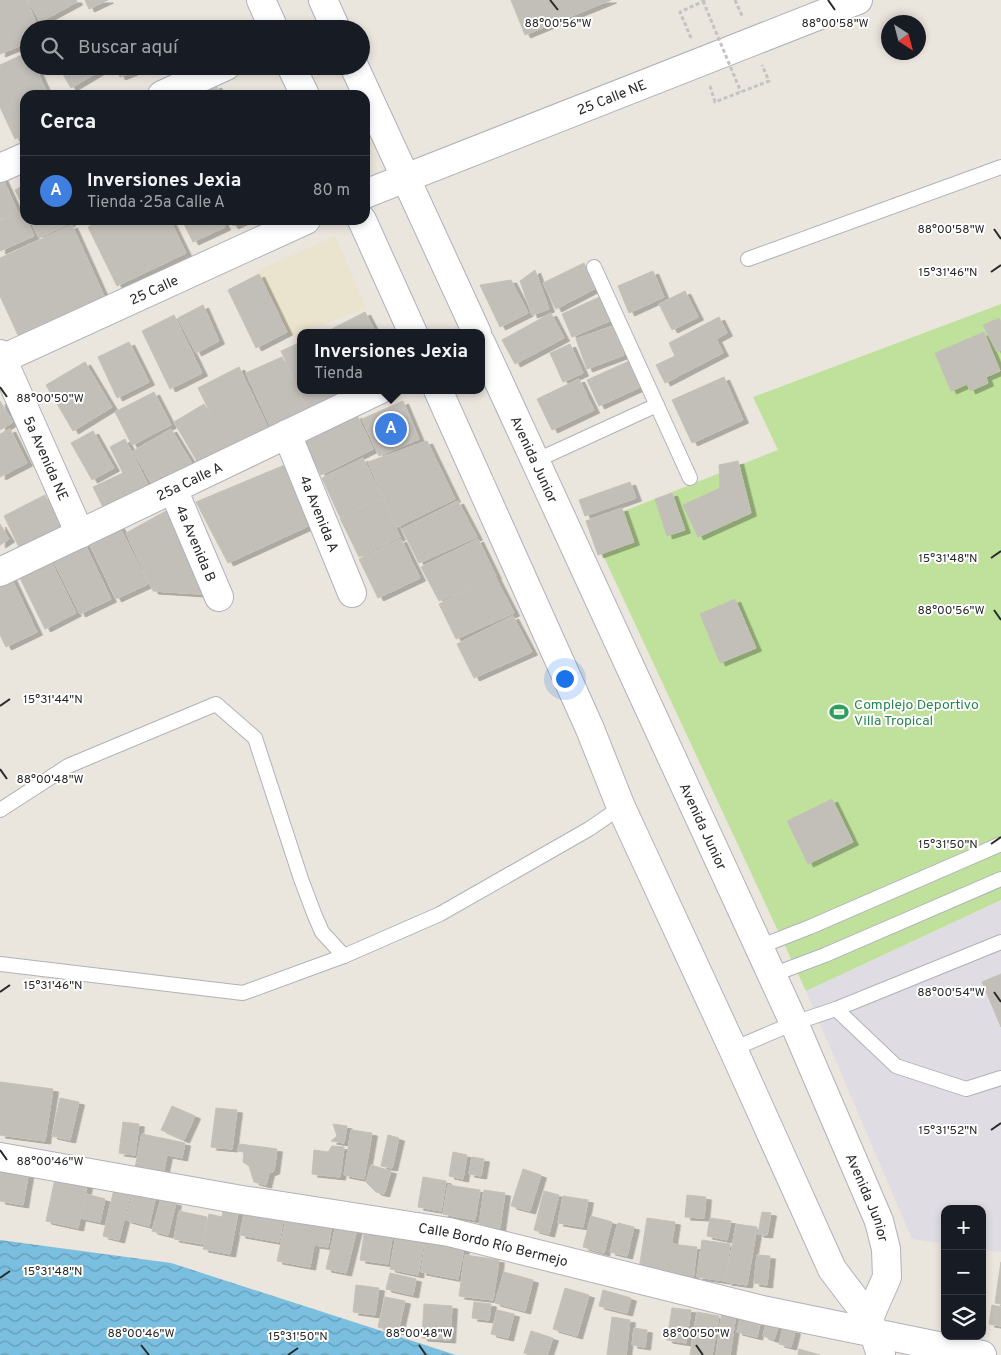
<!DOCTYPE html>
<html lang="es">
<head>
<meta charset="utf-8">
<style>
	body { margin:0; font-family:Overpass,sans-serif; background:#242831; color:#f1f3f6 }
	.controls { position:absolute; right:15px; bottom:15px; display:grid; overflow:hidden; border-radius:10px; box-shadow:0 2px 8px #0003 }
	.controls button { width:45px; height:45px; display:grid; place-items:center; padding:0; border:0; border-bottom:1px solid #363941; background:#171b24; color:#f1f3f6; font:25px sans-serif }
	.compass { position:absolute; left:881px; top:15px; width:45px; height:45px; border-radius:50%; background:#171b24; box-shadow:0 2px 8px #0003; rotate:144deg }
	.you { position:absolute; left:564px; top:678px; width:18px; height:18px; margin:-12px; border:4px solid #fff; border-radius:50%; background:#1a73e8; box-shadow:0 0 0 8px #1a73e833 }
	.badge { display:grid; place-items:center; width:32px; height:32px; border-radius:50%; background:#8c9099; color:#fff; font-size:16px; font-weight:700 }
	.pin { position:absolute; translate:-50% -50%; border:2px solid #fff; box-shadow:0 1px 5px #0006 }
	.popup { position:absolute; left:297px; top:329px; width:188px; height:65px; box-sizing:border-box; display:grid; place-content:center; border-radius:10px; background:#171b24; filter:drop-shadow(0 1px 4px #0005); font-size:16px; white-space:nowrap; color:#9ea1a6 }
	.popup b { font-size:19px; color:#f1f3f6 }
	.popup::after { content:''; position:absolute; left:50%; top:100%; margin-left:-10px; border:10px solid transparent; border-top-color:#171b24 }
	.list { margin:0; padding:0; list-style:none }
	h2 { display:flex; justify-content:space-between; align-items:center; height:65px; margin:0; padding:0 20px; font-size:21px }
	h2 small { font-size:16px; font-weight:400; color:#9ea1a6 }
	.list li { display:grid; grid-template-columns:32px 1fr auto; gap:15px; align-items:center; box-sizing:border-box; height:70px; padding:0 20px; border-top:1px solid #363941 }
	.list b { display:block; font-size:19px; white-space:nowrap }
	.list p { margin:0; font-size:16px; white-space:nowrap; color:#9ea1a6 }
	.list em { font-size:16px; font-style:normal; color:#9ea1a6 }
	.icon { flex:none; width:28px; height:28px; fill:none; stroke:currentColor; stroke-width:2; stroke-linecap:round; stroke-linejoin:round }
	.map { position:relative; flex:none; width:1001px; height:1355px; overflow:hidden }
	.search { position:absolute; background:#171b24; box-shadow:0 2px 8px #0003; left:20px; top:20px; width:350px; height:55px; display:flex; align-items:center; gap:12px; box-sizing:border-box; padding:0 18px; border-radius:28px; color:#9ea1a6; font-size:19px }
	.panel { position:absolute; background:#171b24; box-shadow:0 2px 8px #0003; left:20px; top:90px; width:350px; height:135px; border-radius:15px }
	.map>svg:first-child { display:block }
</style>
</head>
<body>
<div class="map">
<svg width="1001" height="1355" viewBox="0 0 1001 1355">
	<defs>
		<pattern id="water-waves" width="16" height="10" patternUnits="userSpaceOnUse" patternTransform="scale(1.25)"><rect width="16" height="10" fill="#7bbfe0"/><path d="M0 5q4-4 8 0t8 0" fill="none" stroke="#659bb6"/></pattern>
		<filter id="shadow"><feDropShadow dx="5.5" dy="3" stdDeviation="0" flood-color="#0004"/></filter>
	</defs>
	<rect width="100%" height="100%" fill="#eae5dd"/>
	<path fill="#dfdde3" d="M1001,900V1252L982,1250V1209H945V1244L912,1239L806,991Z"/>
	<path fill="#eae3ce" d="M335,236L366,308L288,337L257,271Z"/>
	<path fill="#bfe19c" d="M1001,304V900L806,991L589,525L778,450L753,397Z"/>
	<path fill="url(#water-waves)" d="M0,1240L171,1263L456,1355H0Z"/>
	<g fill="#c2bfb9" stroke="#c5c1b7" filter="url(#shadow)">
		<path d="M0,0H27L38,29H29V42L0,54Z"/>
		<path d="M28,0H76L77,2L40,22Z"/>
		<path d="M85,0H108L89,9Z"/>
		<path d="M511,0H611L525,35Z"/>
		<path d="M144,23L146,29H129Z"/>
		<path d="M28,52L29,66H35L48,95H25V134L15,139L0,107V65Z"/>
		<path d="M58,66H98V72L71,88Z"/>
		<path d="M115,66H147L120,77Z"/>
		<path d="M216,85L221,95H194Z"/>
		<path d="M1,175L18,212L0,220V176Z"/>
		<path d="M25,185V210L15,190Z"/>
		<path d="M23,211L25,220H27L34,236L0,251V221Z"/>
		<path d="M30,220H69L70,223L39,238Z"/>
		<path d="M102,220H170L186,253L117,286L88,227Z"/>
		<path d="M182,220H222L225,227L193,242Z"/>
		<path d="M229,220H246L233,226Z"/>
		<path d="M72,225L104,296L18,335L0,296V258Z"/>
		<path d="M584,263L596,288L556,309L543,283Z"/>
		<path d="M535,270L549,309L532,315L520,281Z"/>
		<path d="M653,271L664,297L629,313L618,286Z"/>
		<path d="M259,274L287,332L256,348L228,290Z"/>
		<path d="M511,280L528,313L500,327L480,285Z"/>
		<path d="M685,291L698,317L672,330L659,304Z"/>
		<path d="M604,295L614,319L572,337L562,314Z"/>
		<path d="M203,305L219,341L196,353L178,318Z"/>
		<path d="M365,312L376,333H324Z"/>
		<path d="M551,313L564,338L515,364L502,340Z"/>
		<path d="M174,315L202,373L170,389L142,331Z"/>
		<path d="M719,317L727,333L716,339L723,353L665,383L656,365L675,356L669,343Z"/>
		<path d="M999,318L1001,322V350L997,352L983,325Z"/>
		<path d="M613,326L624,355L587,369L576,339Z"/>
		<path d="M984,332L1000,371L986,377L988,383L970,391L967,384L951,391L935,353Z"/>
		<path d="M129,342L149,382L117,398L98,357Z"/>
		<path d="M301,342V390H349L308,410L281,351Z"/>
		<path d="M570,344L583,373L563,382L550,353Z"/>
		<path d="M282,357L307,411L271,428L246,373Z"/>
		<path d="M636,358L647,384L599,406L587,380Z"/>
		<path d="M85,362L112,407L73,431L46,385Z"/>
		<path d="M239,367L269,430L229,450L198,388Z"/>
		<path d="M724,377L743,420L692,443L672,400Z"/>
		<path d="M579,379L594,410L552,430L537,399Z"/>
		<path d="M154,392L171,425L132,445L115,412Z"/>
		<path d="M0,401L13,422L0,430Z"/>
		<path d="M403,401L419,439L379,456L362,419Z"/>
		<path d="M204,404L229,445L198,463L174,422Z"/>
		<path d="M357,415L373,449L321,475L304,443Z"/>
		<path d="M10,429L27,463L0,477V434Z"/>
		<path d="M171,429L193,465L165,481L162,476L151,483L133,451Z"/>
		<path d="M93,431L114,468L92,480L71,443Z"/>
		<path d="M125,439L150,489L105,511L93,487L123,473L110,447Z"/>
		<path d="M427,441L455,499L397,527L368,462Z"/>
		<path d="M363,458L382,497L340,517L322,478Z"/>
		<path d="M738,461L751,513L698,537L683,505L720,488L719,465Z"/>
		<path d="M287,464L315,523L228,563L196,502Z"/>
		<path d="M630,482L636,498L585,516L579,500Z"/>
		<path d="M672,493L685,530L667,536L655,499Z"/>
		<path d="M45,495L61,527L19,547L4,516Z"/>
		<path d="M382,498L400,537L359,557L340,518Z"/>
		<path d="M458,501L477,537L419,563L402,529Z"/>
		<path d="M175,506L216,595L153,591L126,533Z"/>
		<path d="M622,508L634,542L598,555L586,521Z"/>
		<path d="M0,524L9,539L0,545Z"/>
		<path d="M119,526L148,584L116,599L88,541Z"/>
		<path d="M401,539L420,578L378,598L359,559Z"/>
		<path d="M478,539L496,576L439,601L421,567Z"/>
		<path d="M83,540L111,599L80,614L51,556Z"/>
		<path d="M48,555L76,613L45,629L16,570Z"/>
		<path d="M9,573L37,632L6,647L0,635V578Z"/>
		<path d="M495,576L514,613L456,639L439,604Z"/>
		<path d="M735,599L756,648L720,663L700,614Z"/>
		<path d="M513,616L532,652L474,678L457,644Z"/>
		<path d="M832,799L853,842L808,864L787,821Z"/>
		<path d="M1001,974V1027L982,982Z"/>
		<path d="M0,1082L53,1089L45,1141L0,1135Z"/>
		<path d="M60,1098L79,1102L70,1140L52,1136Z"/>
		<path d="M172,1106L195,1116L184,1140L161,1130Z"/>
		<path d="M216,1108L237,1110L232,1149L211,1147Z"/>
		<path d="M123,1122L139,1124L135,1155L119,1153Z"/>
		<path d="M333,1124L347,1126L344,1143L331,1141L337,1136Z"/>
		<path d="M351,1130L372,1133L364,1179L344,1175Z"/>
		<path d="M142,1134L185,1143L182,1158L167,1155L163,1174L135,1168Z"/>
		<path d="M388,1135L399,1138L392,1168L381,1166Z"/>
		<path d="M239,1144L277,1149L274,1171L269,1173L266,1185L254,1182L249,1166L243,1162L244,1152L238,1151Z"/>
		<path d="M332,1146L344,1147L340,1177L312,1174L314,1150L328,1152Z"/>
		<path d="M453,1152L467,1155L463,1179L449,1176Z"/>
		<path d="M472,1157L484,1159L481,1176L469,1174Z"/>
		<path d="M0,1165L29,1170L23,1205L0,1201Z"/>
		<path d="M371,1165L391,1171L384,1194L376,1192L366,1182Z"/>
		<path d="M523,1169L541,1175L530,1211L511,1206Z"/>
		<path d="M56,1174L88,1181L78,1228L46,1221Z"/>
		<path d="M423,1177L446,1181L441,1211L418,1207Z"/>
		<path d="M115,1185L132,1188L119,1240L103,1236Z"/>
		<path d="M448,1185L480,1190L475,1220L443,1214Z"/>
		<path d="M134,1190L156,1195L149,1226L126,1220Z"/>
		<path d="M484,1190L505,1193L500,1228L479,1225Z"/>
		<path d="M544,1191L559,1195L549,1234L534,1230Z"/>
		<path d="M86,1194L105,1199L100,1222L81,1218Z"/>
		<path d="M687,1195L706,1197L704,1218L685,1217Z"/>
		<path d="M563,1196L588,1200L583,1227L558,1223Z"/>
		<path d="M161,1199L176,1203L168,1235L152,1231Z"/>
		<path d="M224,1205L239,1208L230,1254L203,1249L209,1214L222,1217Z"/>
		<path d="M245,1209L284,1216L279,1242L240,1235Z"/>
		<path d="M179,1211L207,1217L202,1244L174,1239Z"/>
		<path d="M762,1212L771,1213L767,1235L758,1234Z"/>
		<path d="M287,1215L332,1224L328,1247L314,1245L310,1267L277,1261Z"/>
		<path d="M591,1216L612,1222L604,1253L583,1247Z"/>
		<path d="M647,1218L675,1222L667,1273L639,1269Z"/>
		<path d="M710,1218L731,1221L727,1240L707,1236Z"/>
		<path d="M618,1223L634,1227L627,1256L610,1252Z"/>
		<path d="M736,1224L757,1227L747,1285L726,1282Z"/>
		<path d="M336,1225L357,1229L346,1273L326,1269Z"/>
		<path d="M365,1228L393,1232L388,1264L360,1260Z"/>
		<path d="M396,1235L424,1241L418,1275L390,1269Z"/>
		<path d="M702,1240L730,1244L725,1281L697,1277Z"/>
		<path d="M426,1241L464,1248L458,1279L421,1272Z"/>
		<path d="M672,1244L697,1247L692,1288L667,1273Z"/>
		<path d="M465,1255L499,1260L493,1300L459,1296Z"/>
		<path d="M757,1255L770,1256L767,1285L754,1283Z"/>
		<path d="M1001,1262V1304L995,1303Z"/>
		<path d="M504,1272L533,1280L525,1311L495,1303Z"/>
		<path d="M390,1273L416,1279L413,1295L386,1289Z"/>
		<path d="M356,1285L379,1288L375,1315L353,1312Z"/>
		<path d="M565,1288L589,1295L577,1336L553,1329Z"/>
		<path d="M603,1290L631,1298L627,1313L599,1306Z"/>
		<path d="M385,1297L405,1301L398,1332L378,1327Z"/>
		<path d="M474,1302L491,1304L489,1320L472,1318Z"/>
		<path d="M424,1304L452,1306L450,1340L422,1338Z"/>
		<path d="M992,1305L1001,1307V1326L989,1324Z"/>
		<path d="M672,1308L691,1310L686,1343L667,1340Z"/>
		<path d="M497,1310L514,1314L508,1338L491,1334Z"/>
		<path d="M697,1312L719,1316L712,1355H690Z"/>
		<path d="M722,1312L736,1314L730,1355H716Z"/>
		<path d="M741,1315L761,1319L757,1337L737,1332Z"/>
		<path d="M612,1317L630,1320L626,1355H607Z"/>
		<path d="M767,1321L779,1324L774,1340L763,1336Z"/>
		<path d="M634,1328L647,1330L645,1347L632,1345Z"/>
		<path d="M783,1328L795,1331L791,1347L779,1344Z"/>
		<path d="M531,1331L553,1338L547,1355H529L524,1353Z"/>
		<path d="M799,1349L820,1355H798Z"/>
	</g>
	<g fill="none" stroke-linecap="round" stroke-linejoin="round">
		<g stroke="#b0b2bb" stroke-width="16">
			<g id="lane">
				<path d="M748,259L1001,167"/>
				<path d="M594,267L690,478"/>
				<path d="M535,461L657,405"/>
				<path d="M0,810L68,766L216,704L255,738L301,879L315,916L322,932L344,956"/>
				<path d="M759,947L810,927L1001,844"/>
				<path d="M0,964L243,993L344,956L440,914L589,829L621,807"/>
				<path d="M772,975L825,955L1001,879"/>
				<path d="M836,1009L896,1066L966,1089L1001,1078"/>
				<path d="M733,1049L794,1023L836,1009L1001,942"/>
			</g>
		</g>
		<g stroke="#b0b2bb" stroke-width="30">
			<g id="street">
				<path d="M162,95L226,66"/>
				<path d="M0,168L25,157"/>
				<path id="s1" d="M0,354L80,534"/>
				<path id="s2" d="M0,360L306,220"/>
				<path id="s3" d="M287,434L352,593"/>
				<path id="s4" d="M173,489L219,597"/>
				<path id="s5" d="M0,572L379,390"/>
				<path id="s6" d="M0,1157L236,1199L449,1232L762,1310L982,1355"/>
			</g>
		</g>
		<g stroke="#b0b2bb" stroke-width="30">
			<g id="secondary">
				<path d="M261,0L274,29"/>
				<path d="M323,0L336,29"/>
				<path d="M291,66L305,95"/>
				<path d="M354,66L477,333"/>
				<path id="s7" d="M365,194L858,0"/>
				<path d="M362,220L413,333"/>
				<path id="s8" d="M481,343L794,1023L879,1221L886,1249L887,1277L869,1318"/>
				<path d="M438,390L590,729L621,807L733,1049L832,1269L869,1318L881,1355"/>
			</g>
		</g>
		<g stroke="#c3c3c3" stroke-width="3" stroke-dasharray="4 2.5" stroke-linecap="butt">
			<path d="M735,0L743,18"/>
			<path d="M691,38L680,12L706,0"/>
			<path d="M710,86L715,102L769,81L762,65"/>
		</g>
		<use href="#lane" stroke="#fff" stroke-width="14"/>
		<use href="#street" stroke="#fff" stroke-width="28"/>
		<use href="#secondary" stroke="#fff" stroke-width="28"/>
		<path stroke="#c3c3c3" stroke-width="3" stroke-dasharray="4 2.5" stroke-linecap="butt" d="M703,1L741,92"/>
	</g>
	<path fill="none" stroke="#292929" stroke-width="2" d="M550,0L558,10M828,0L835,10M994,229L1001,239M991,272L1001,265M0,387L7,397M991,558L1001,551M994,610L1001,620M0,706L10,699M0,769L7,779M991,844L1001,837M0,992L10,985M994,992L1001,1002M991,1130L1001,1123M0,1150L7,1160M0,1278L10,1271M141,1345L149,1355M419,1345L426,1355M696,1345L703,1355M288,1355L298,1348"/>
	<defs>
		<g id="stadium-bare" transform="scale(1.5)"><path d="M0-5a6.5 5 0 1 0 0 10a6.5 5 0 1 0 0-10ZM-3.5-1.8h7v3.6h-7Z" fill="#2e9e5b" stroke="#fff" stroke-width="2.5" paint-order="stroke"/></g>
	</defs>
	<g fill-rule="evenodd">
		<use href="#stadium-bare" x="839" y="712"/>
	</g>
	<g text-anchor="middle" stroke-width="4" stroke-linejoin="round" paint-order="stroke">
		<g font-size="14" fill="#292929" stroke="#fff">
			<text dy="5" stroke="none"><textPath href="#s7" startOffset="265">25 Calle NE</textPath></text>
			<text dy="5" stroke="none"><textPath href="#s2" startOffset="169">25 Calle</textPath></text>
			<text dy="5" stroke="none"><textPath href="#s1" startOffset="114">5a Avenida NE</textPath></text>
			<text dy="5" stroke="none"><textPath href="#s8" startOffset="128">Avenida Junior</textPath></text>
			<text dy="5" stroke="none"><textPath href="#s5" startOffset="210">25a Calle A</textPath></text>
			<text dy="5" stroke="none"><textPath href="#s3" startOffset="86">4a Avenida A</textPath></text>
			<text dy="5" stroke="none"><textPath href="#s4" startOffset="59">4a Avenida B</textPath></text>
			<text dy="5" stroke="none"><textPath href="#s8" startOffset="532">Avenida Junior</textPath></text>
			<text dy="5" stroke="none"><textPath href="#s8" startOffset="938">Avenida Junior</textPath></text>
			<text dy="5" stroke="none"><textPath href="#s6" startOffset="501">Calle Bordo Río Bermejo</textPath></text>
		</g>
		<g font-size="14" fill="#27864d" stroke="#fff" text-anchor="start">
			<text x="854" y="709">Complejo Deportivo<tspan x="854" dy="16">Villa Tropical</tspan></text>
		</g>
	</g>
	<g font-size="12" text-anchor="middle" fill="#292929" stroke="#fff" stroke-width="4" stroke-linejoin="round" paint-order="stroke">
		<text x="558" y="27">88°00'56"W</text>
		<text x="835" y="27">88°00'58"W</text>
		<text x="951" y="233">88°00'58"W</text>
		<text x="948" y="276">15°31'46"N</text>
		<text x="50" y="402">88°00'50"W</text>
		<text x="948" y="562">15°31'48"N</text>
		<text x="951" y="614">88°00'56"W</text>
		<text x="53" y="703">15°31'44"N</text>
		<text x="50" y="783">88°00'48"W</text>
		<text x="948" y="848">15°31'50"N</text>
		<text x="53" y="989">15°31'46"N</text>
		<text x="951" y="996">88°00'54"W</text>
		<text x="948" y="1134">15°31'52"N</text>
		<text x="50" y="1165">88°00'46"W</text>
		<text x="53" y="1275">15°31'48"N</text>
		<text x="141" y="1337">88°00'46"W</text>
		<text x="419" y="1337">88°00'48"W</text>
		<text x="696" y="1337">88°00'50"W</text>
		<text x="298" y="1340">15°31'50"N</text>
	</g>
</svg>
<div class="controls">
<button>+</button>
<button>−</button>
<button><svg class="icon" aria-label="layers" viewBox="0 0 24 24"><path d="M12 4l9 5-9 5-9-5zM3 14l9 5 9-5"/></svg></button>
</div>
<svg class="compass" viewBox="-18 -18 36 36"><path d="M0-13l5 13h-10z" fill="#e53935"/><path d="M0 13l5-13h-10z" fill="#9ea1a6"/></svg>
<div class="you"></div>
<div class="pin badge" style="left:391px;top:429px;background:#3f7fe0">A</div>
<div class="popup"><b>Inversiones Jexia</b>Tienda</div>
<div class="search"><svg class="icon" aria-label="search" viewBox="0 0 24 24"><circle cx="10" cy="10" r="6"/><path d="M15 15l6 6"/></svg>Buscar aquí</div>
<section class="panel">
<h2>Cerca<small></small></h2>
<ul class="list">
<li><span class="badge" style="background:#3f7fe0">A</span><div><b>Inversiones Jexia</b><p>Tienda · 25a Calle A</p></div><em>80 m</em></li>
</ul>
</section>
</div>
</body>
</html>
